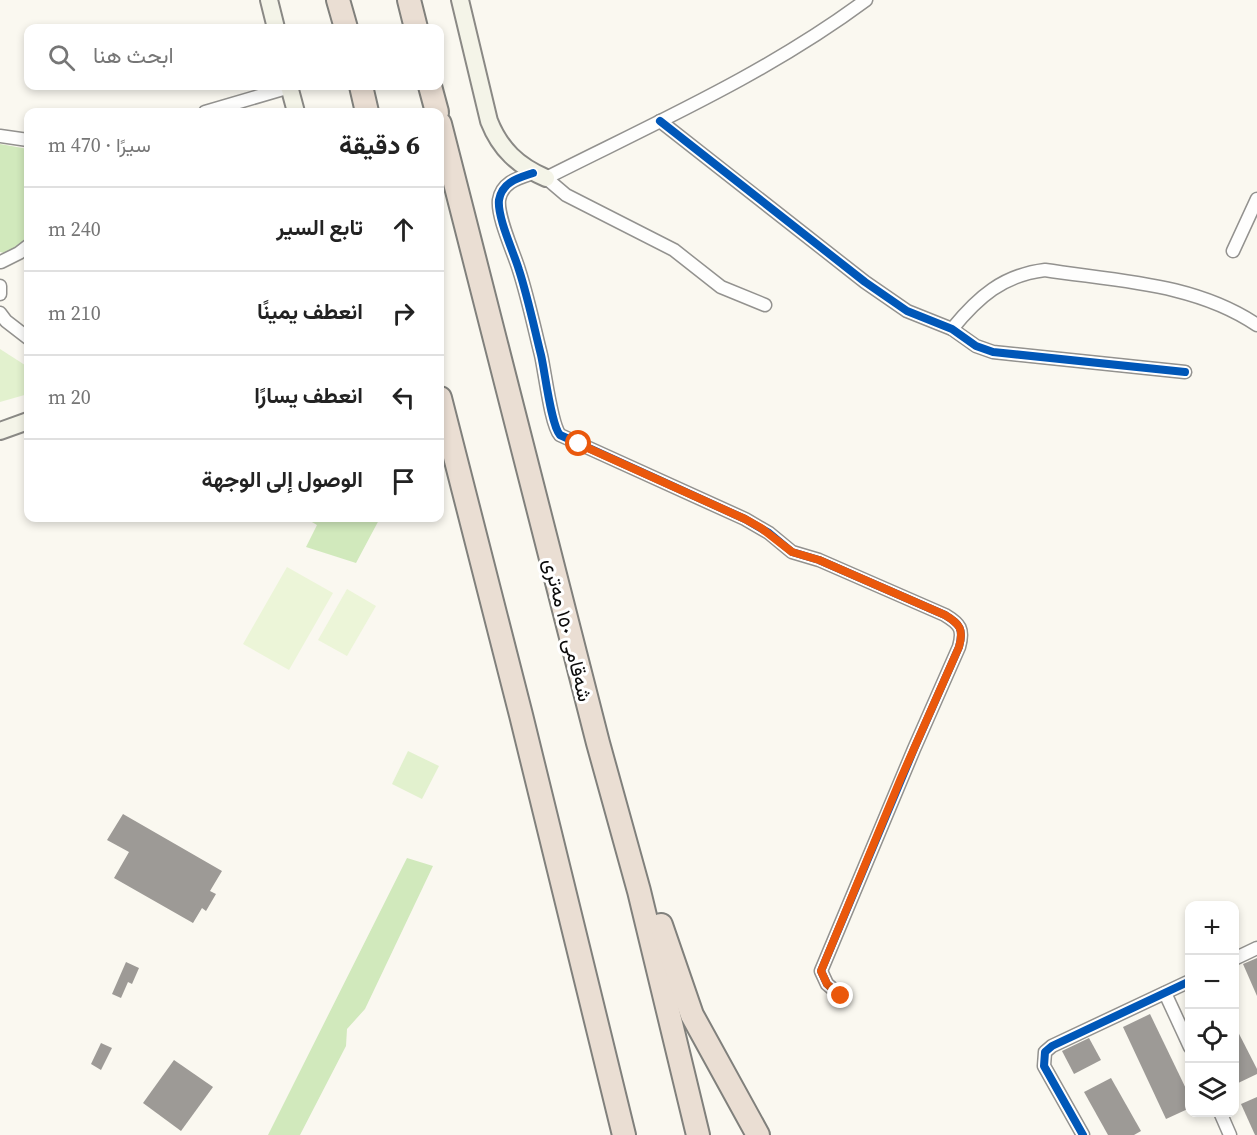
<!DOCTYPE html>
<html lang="ar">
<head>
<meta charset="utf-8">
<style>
	body { margin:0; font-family:"Source Serif 4",Vazirmatn,serif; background:#f2f2f2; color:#222; direction:rtl }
	.controls { position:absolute; right:18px; bottom:18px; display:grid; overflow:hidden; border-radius:12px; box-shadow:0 3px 9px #0003 }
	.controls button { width:54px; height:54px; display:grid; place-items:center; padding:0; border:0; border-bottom:2px solid #e0e0e0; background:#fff; color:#222; font:30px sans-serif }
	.stop { position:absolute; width:18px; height:18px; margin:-14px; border:4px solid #ea580c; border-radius:50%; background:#fff }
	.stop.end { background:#ea580c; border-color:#fff; box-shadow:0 2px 6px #0008 }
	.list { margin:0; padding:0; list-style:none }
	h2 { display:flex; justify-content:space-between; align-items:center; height:78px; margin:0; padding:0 24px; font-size:26px }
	h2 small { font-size:20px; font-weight:400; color:#767676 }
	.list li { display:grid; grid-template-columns:39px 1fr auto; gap:18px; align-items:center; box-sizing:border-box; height:84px; padding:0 24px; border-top:2px solid #e0e0e0 }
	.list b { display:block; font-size:22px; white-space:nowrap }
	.list em { font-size:20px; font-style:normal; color:#767676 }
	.icon { flex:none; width:33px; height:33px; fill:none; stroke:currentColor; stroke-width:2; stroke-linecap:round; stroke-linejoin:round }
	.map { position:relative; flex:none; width:1257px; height:1135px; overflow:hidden; direction:ltr }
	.search { position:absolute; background:#fff; box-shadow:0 3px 9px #0003; left:24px; top:24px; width:420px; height:66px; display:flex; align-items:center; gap:15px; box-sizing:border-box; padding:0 21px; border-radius:12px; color:#767676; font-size:22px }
	.panel { position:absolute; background:#fff; box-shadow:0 3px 9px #0003; left:24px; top:108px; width:420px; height:414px; border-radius:12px; direction:rtl }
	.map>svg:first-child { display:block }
</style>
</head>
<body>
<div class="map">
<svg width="1257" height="1135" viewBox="0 0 1257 1135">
	<rect width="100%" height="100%" fill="#faf8f0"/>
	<g fill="#e2f1ce">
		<path d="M0,349L28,367V394L0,402Z"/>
		<path d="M408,751L439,766L422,799L392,784Z"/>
	</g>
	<g fill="#d1e9bc">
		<path d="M0,144L28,149V238L8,254L0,252Z"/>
		<path d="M305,518H380L356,563L306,547L317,525Z"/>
		<path d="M407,858L433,866L365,1009L347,1029L346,1046L300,1135H268Z"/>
	</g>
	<g fill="#ecf5d8">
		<path d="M287,567L333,593L289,670L243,644Z"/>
		<path d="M347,589L376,606L347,656L318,640Z"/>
	</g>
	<g fill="#9d9a96">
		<path d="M123,814L222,871L210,891L216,894L206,911L202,908L193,923L114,878L129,852L107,840Z"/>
		<path d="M1257,958V996L1243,964Z"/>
		<path d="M126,962L139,968L132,984L128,982L121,998L112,994Z"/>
		<path d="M1150,1014L1190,1097V1108L1166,1119L1123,1027Z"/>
		<path d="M1234,1024L1257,1069V1074L1234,1085Z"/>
		<path d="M1089,1038L1101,1060L1074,1074L1062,1051Z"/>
		<path d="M101,1043L112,1048L101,1070L91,1064Z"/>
		<path d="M174,1060L213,1087L181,1131L143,1103Z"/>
		<path d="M1111,1078L1141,1131L1134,1135H1108L1084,1092Z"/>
		<path d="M1257,1097V1135H1255L1241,1104Z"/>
	</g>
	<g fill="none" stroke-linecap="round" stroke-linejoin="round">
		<g stroke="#93928f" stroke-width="15">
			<g id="street">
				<path d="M205,112L290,87"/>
				<path d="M660,121L865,282L907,311L952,329L976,346L993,352L1185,372"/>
				<path d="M0,136L28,140"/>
				<path d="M533,173C518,178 502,182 499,200C497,217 514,253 519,270C528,298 534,327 541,355C545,372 551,425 560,435L745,519L769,533L792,552L819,560L945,615C960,624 964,629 959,647L914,749L821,971L827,984L841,996"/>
				<path d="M1233,251L1257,199"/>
				<path d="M1,262L19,253L28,246"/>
				<path d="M0,286V294"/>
				<path d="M765,305L721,287L674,250L566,195L546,178C655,123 768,73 866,0"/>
				<path d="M0,313L6,321L28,338"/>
				<path d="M952,329C978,297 1003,275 1045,270C1117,281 1195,283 1257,325"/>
				<path d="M1234,959L1257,948"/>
				<path d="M1165,993L1190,1047"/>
				<path d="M1220,1112L1230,1135"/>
				<path d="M1083,1135L1044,1066L1045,1052L1052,1046L1190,981"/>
			</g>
		</g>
		<g stroke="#8a8985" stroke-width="20">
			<g id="secondary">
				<path d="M269,0L276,28"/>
				<path d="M460,0L489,121C500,149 518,166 546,178"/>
				<path d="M289,86L296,112"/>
				<path d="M0,431L28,421"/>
			</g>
		</g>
		<g stroke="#80807c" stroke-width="26">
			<g id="highway">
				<path d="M338,0L346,28"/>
				<path d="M409,0L416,28"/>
				<path d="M361,86L367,112"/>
				<path d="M430,86L437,112"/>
				<path d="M440,124L598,743L639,891L698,1135"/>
				<path d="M440,398L521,715L624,1135"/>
				<path d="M661,925L692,1015L758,1135"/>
			</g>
		</g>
		<use href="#street" stroke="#fefefd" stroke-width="12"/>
		<use href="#secondary" stroke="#f4f4e8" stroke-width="16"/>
		<use href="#highway" stroke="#eaded3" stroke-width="22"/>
		<g stroke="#fff" stroke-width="11">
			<g id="cycleway">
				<path d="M660,121L865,282L907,311L952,329L976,346L993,352L1185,372"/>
				<path d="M533,173C518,178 502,182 499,200C497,217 514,253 519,270C528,298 534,327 541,355C545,372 551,425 560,435L745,519L769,533L792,552L819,560L945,615C960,624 964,629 959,647L914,749L821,971L827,984L841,996"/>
				<path d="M1083,1135L1044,1066L1045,1052L1052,1046L1190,981"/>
			</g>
		</g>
		<use href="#cycleway" stroke="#0057b8" stroke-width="8"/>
	</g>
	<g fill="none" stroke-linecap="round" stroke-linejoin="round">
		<path stroke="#ea580c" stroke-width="8" d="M579,444L745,519L761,528L792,552L819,560L945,615C960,624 964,629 959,647L901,778L821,971L827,984L841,996"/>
	</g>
	<g text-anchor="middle" stroke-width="6" stroke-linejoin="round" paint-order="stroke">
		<g font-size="20" fill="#0c0c0c" stroke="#fff">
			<text transform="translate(568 630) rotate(76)" y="7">شەقامی ١٥٠ مەتری</text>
		</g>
	</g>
</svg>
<div class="controls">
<button>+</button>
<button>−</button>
<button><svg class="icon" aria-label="locate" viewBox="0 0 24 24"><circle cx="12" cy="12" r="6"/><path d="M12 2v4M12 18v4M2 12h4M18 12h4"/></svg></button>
<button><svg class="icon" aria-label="layers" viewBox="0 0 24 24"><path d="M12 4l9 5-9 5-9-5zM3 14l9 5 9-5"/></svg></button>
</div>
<div class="stop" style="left:579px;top:444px"></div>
<div class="stop end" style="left:841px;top:996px"></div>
<div class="search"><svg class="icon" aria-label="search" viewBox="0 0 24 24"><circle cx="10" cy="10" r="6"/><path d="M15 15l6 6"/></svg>ابحث هنا</div>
<section class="panel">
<h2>6 دقيقة<small>سيرًا · 470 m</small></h2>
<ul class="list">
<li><svg class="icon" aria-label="ahead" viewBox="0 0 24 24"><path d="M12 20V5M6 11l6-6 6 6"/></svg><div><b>تابع السير</b></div><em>240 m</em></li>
<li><svg class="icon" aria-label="right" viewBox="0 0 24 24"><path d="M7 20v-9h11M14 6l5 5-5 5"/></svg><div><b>انعطف يمينًا</b></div><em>210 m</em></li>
<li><svg class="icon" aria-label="left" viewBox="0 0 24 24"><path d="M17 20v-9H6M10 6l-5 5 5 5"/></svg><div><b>انعطف يسارًا</b></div><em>20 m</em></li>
<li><svg class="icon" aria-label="arrive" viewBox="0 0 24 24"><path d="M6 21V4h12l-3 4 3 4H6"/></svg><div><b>الوصول إلى الوجهة</b></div></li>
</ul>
</section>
</div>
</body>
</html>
